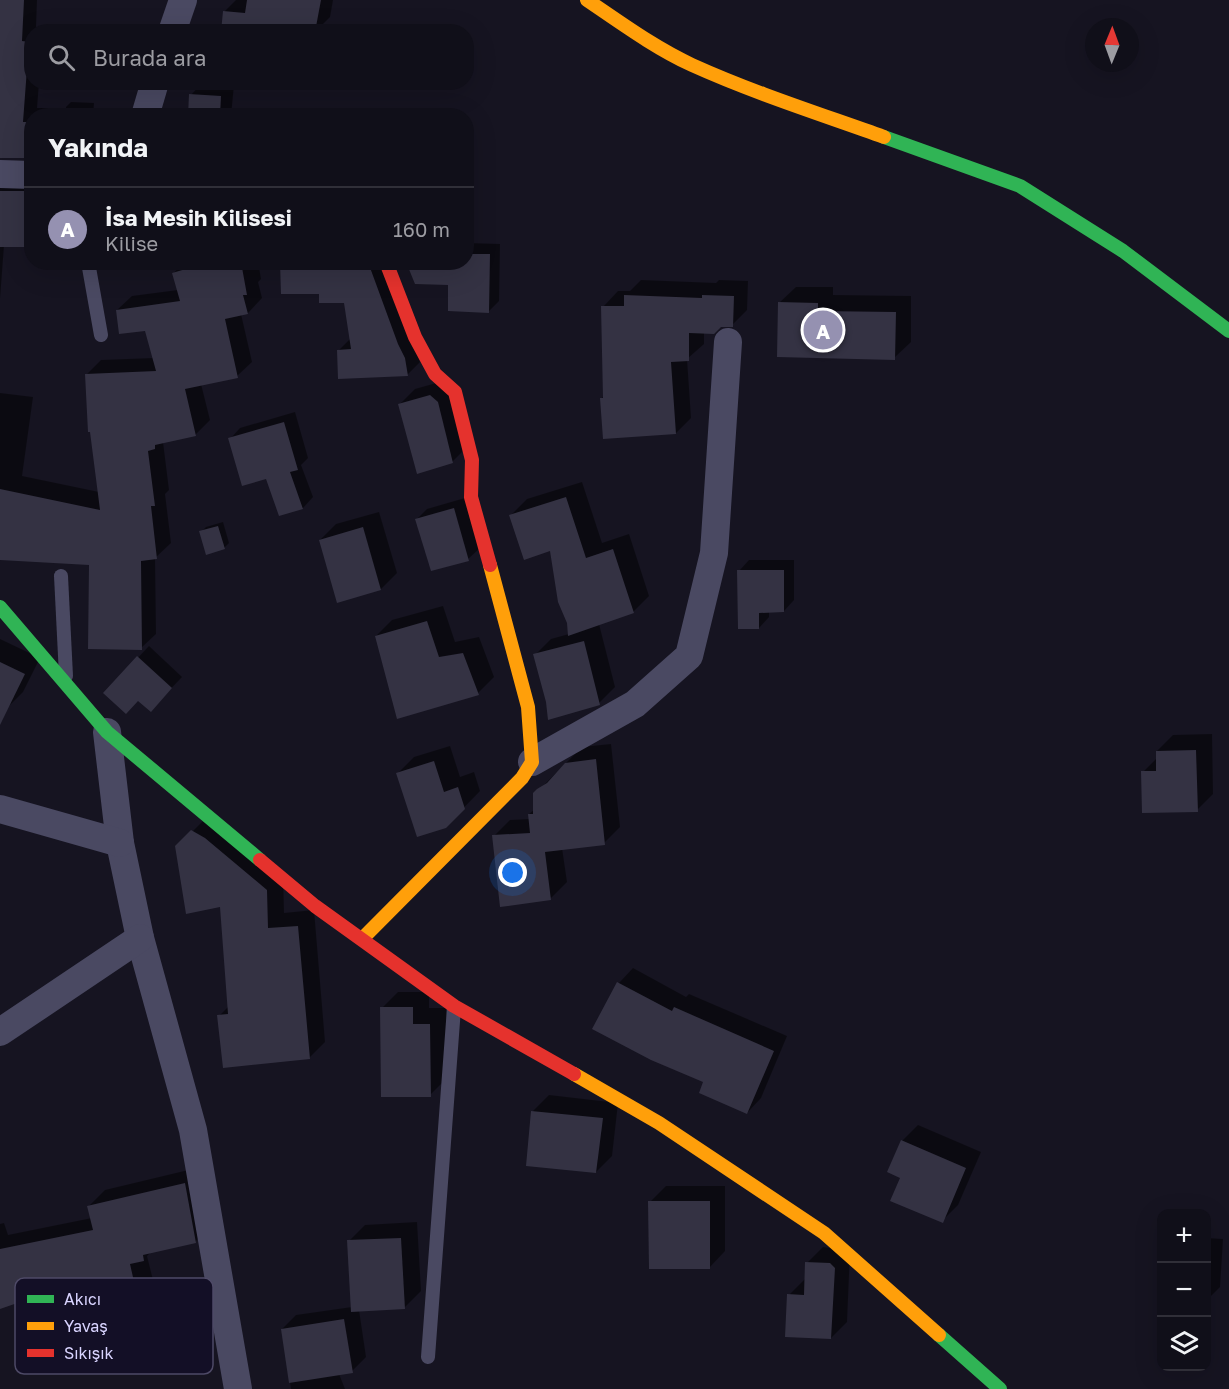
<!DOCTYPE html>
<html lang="tr">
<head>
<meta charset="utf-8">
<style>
	body { margin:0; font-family:"Golos Text",sans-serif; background:#191822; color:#f1f3f6 }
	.controls { position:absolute; right:18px; bottom:18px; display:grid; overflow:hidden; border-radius:12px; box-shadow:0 6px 24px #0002 }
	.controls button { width:54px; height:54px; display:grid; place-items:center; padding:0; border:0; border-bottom:2px solid #302f38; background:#100f19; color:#f1f3f6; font:30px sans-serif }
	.compass { position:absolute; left:1085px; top:18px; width:54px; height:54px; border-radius:50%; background:#100f19; box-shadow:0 6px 24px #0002; rotate:1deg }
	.you { position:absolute; left:513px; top:873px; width:21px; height:21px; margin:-15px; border:4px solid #fff; border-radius:50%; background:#1a73e8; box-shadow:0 0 0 9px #1a73e833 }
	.badge { display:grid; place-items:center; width:39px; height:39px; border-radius:50%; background:#9591b1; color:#fff; font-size:20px; font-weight:700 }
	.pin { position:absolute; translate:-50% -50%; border:3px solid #fff; box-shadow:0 2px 6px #0006 }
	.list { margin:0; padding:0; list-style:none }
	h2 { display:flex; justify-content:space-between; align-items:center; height:78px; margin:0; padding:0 24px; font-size:26px }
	h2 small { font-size:20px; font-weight:400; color:#9c9ca2 }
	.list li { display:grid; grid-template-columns:39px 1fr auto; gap:18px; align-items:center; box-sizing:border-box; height:84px; padding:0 24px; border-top:2px solid #302f38 }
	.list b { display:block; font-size:22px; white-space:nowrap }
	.list p { margin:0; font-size:20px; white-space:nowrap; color:#9c9ca2 }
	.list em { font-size:20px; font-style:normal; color:#9c9ca2 }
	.icon { flex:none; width:33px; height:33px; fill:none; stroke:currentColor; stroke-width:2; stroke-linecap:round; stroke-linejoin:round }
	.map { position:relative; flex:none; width:1229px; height:1389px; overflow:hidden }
	.search { position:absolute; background:#100f19; box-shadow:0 6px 24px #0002; left:24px; top:24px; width:450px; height:66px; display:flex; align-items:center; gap:15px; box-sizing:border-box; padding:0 21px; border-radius:24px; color:#9c9ca2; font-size:22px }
	.panel { position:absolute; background:#100f19; box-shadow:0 6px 24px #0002; left:24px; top:108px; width:450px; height:162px; border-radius:24px }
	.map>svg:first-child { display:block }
</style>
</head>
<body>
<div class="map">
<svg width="1229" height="1389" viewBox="0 0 1229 1389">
	<rect width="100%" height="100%" fill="#161421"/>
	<g fill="#0007">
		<path d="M0,0H37L36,27L43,28V32H32V82H39L37,108H49L48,116H32V157L0,156Z"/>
		<path d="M236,0H333L330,17L315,32L260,21L224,12Z"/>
		<path d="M203,82L234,84L231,116H189L191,95Z"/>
		<path d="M71,102L94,103L93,116H66V107Z"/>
		<path d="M0,168L32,177V246L4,245L0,299Z"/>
		<path d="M466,243L500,244L499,301L489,311L450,284L466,262Z"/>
		<path d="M184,262H258L261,279L258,282L262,298L248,313L241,314L252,362L237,376L201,384L210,420L195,435L163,442L169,490L165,494L171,543L155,558L156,634L141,648L90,564L0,536V393L33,397L22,476L99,492L86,375L101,360L154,358L146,330L117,310L132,296L178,290L173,274Z"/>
		<path d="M282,262H384L420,362L407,375L339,350L351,338L345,302L321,293Z"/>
		<path d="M641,280L716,283L719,280L748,281L747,310L732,325L721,326L704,332V344L687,359L691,418L676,433L601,399L604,396L603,307L618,291H630Z"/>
		<path d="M796,287H833V295L911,296V342L894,358L779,303Z"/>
		<path d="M447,380L468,446L452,462L399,405L415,389Z"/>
		<path d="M295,412L308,458L301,465L313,497L303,508L279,514L267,478L230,439L240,428Z"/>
		<path d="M582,482L602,543L629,534L649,596L633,612L599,624L615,687L599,703L548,702L535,655L551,639L569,634L568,622L551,549L511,515L527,499Z"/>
		<path d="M465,498L479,549L468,559L416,520L427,509Z"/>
		<path d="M379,512L397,573L381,589L338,601L320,540L336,524Z"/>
		<path d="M223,522L229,543L224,548L201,532L206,527Z"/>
		<path d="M749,560H794V600L784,611H769V617L759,628L739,571Z"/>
		<path d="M443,606L455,642L479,637L494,677L478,693L376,636L392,620Z"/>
		<path d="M0,639L40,658L23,692L7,708L0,704Z"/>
		<path d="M149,646L182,677L161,699H139L105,693Z"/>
		<path d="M1212,734L1213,794L1197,810L1143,772L1157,758V751L1173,735Z"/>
		<path d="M611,744L620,827L604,843L562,848L567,882L551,898L494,836L510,820L530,819L529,814L535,809V794L582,747Z"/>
		<path d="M450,746L460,777L474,772L480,791L445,827L398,773L414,757Z"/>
		<path d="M209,815L283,874L284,913L314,910L325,1042L309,1058L219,1016L229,1006L221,905L177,847Z"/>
		<path d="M633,968L686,997L689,994L787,1036L761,1098L747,1113L705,1081L594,1028L619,983Z"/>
		<path d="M398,992H429V1008H446V1079L430,1095L382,1008Z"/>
		<path d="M549,1095L618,1103L612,1156L596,1172L533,1111Z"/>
		<path d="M918,1125L981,1152L958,1205L942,1221L902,1177V1141Z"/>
		<path d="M201,1167L211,1226L195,1242L151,1252L147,1256L156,1292L189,1284L200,1328L184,1344L108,1297L27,1298L0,1307V1224L4,1223L8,1235L92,1218L89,1206L105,1190Z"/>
		<path d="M666,1186H725V1251L709,1268L650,1202Z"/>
		<path d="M417,1222L421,1291L405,1307L359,1310L366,1357L352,1371L339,1374L345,1389H291L282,1329L296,1315L352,1307L349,1241L365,1225Z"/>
		<path d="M1206,1238L1223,1239L1220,1287L1209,1298H1206Z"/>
		<path d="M823,1247L850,1251L847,1322L831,1338L789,1295L805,1279L807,1263Z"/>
	</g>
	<g fill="#343243">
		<path d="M0,0H24L22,41L29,42L23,122H32V158H0Z"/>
		<path d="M247,0H321L315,32L286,28L285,32H221L223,11L245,13Z"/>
		<path d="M189,94L221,96L220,116H188Z"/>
		<rect x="0" y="191" width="32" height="56"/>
		<path d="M466,254H490L489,313L448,311V285L415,284L406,262H466Z"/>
		<path d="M210,262H241L247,295H243L248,314L225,319L238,378L185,389L196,436L155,445V449L148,451L155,506H151L157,559L141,561L142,650L88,649L89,565L0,560V489L100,510L90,432H88L85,374L156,371L145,331L119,334L116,310L180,301L172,273Z"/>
		<path d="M280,262H368L398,344L405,358L408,376L338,379L337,350L351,349L344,303H319V294H281Z"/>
		<path d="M624,295L702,298V295L734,296L733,327H721L714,334L689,333V361L671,362L676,434L603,439L600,398H603L601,306H624Z"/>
		<path d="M778,302L818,303V311L896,312L895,360L777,357Z"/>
		<path d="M430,395L438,402L453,463L417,474L398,404Z"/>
		<path d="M284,422L298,470L290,472L303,509L279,516L266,479L242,486L228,438Z"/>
		<path d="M566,497L586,558L613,549L634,613L568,636L567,623L558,602L550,551L524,560L509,515Z"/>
		<path d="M454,508L469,561L431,571L415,519Z"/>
		<path d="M218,526L225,549L206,555L199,531Z"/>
		<path d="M363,527L381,590L337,603L319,540Z"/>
		<path d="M737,570H784V612L759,613V629H738Z"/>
		<path d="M427,621L439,657L463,653L479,695L397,719L375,636Z"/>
		<path d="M584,641L600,705L548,720L546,702L533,654Z"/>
		<path d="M137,656L172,688L151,712L138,701L126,714L103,693Z"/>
		<path d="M0,662L25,674L0,725Z"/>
		<path d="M1196,750L1198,812L1142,813L1141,771H1156V751Z"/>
		<path d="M596,759L605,845L545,852L551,900L500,907L492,835L530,833L528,814H533V793L537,789L547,783L565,763Z"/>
		<path d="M434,761L444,792L458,787L465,809L446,828L417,837L396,773Z"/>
		<path d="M191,830L205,838L267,890L268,928L298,926L310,1059L223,1068L217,1015L228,1014L220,907L186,914L175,846Z"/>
		<path d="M617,982L672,1011L674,1007L774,1051L747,1114L699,1093L703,1082L651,1060L592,1029Z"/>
		<path d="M380,1007H413V1024H430L431,1097H381Z"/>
		<path d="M531,1111L603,1118L596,1173L526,1166Z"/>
		<path d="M901,1140L966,1168L943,1223L890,1201L900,1178L887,1172Z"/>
		<path d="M185,1183L196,1243L143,1255L144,1261L130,1264L140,1308L173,1300L185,1345L122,1360L107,1299L30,1318L26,1300L0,1309V1249L93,1230L87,1206Z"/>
		<path d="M648,1201H710V1269H649Z"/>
		<path d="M401,1238L405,1309L351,1312L347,1240Z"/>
		<path d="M805,1262L830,1263L835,1268L831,1339L785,1337L787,1294L804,1295Z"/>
		<path d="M344,1319L353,1373L289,1383L281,1329Z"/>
	</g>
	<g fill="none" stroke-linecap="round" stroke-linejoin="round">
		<g stroke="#4a4962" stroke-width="14">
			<path d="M88,262L101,335"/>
			<path d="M61,576L66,676"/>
			<path d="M428,1357L454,1008"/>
		</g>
		<g stroke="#4a4962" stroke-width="28">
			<path d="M172,32L183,0"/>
			<path d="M145,116L155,82"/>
			<path d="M0,174L32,175"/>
			<path d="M107,732L120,843L140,938L193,1130L238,1389"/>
			<path d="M532,762L635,704L689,656L714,553L728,342"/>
			<path d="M0,809L120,843"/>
			<path d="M0,1032L140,938"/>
		</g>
		<g stroke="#30b455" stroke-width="14">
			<path d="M884,137L1020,186L1123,251L1229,331"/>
			<path d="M0,607L107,732L260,860"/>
			<path d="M939,1335L1000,1389"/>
		</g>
		<g stroke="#ff9f0a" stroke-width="14">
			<path d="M587,0C621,23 655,48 692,65C754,93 820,114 884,137"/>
			<path d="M363,938L522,778L532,762L528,707L490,565"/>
			<path d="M574,1074L659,1123L824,1233L939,1335"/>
		</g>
		<g stroke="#e5322d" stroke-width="14">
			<path d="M386,262L415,337L435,374L455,392L472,460L471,497L490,565"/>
			<path d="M260,860L315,906L454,1006L574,1074"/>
		</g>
	</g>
	<rect x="15" y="1278" width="198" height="96" rx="9" fill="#130f26" stroke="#4e4a67" stroke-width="1.5"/>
	<rect x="27" y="1295" width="27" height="8" fill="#30b455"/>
	<rect x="27" y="1322" width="27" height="8" fill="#ff9f0a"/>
	<rect x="27" y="1349" width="27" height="8" fill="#e5322d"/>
	<g font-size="16" fill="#d9d4ff">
		<text x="64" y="1305">Akıcı</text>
		<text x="64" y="1332">Yavaş</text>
		<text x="64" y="1359">Sıkışık</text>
	</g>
</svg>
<div class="controls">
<button>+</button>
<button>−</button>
<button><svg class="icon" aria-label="layers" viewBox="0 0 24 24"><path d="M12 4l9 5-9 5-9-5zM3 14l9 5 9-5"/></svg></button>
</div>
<svg class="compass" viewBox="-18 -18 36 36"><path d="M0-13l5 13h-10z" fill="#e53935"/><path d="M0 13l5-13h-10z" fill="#9c9ca2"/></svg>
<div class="you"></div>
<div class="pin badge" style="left:823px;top:330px">A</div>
<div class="search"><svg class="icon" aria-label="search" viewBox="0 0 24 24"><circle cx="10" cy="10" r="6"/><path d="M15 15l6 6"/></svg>Burada ara</div>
<section class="panel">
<h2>Yakında<small></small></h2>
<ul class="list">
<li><span class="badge">A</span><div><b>İsa Mesih Kilisesi</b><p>Kilise</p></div><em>160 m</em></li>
</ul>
</section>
</div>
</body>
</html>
